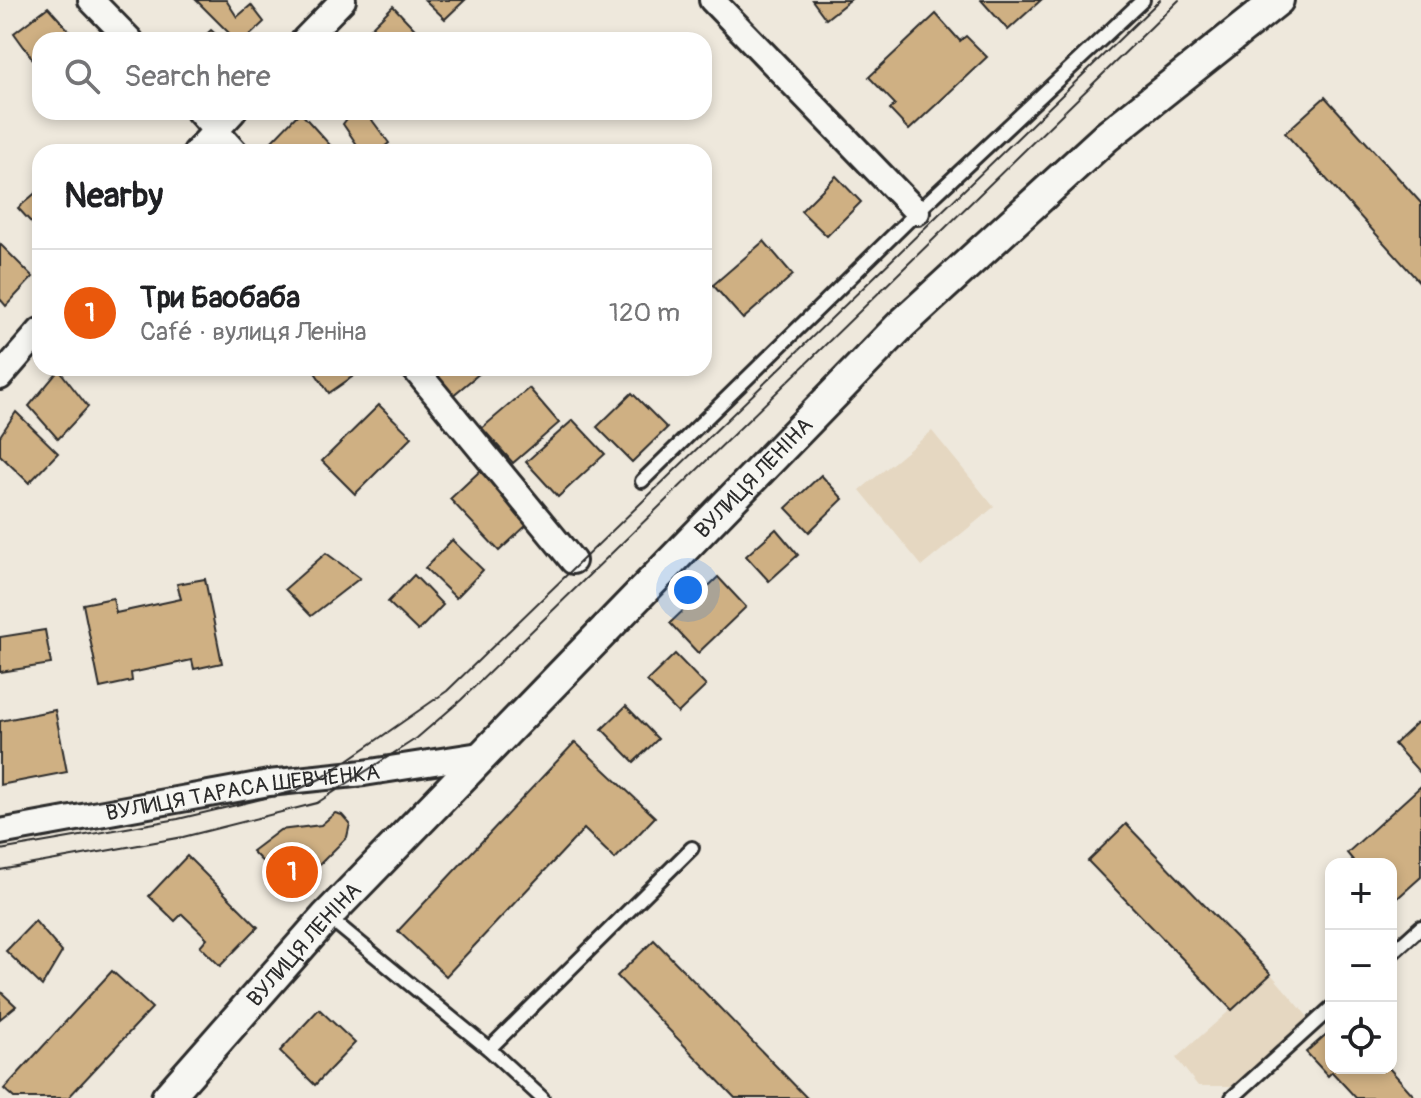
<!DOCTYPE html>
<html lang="en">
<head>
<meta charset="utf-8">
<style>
	body { margin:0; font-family:Pangolin,sans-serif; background:#f6f6f6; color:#202124 }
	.controls { position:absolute; right:24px; bottom:24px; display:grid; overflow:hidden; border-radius:16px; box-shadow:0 4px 12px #0003 }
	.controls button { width:72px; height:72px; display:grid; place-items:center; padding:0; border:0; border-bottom:2px solid #e0e0e0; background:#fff; color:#202124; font:40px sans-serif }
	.you { position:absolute; left:688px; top:590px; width:28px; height:28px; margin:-20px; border:6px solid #fff; border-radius:50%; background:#1a73e8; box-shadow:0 0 0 12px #1a73e833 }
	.badge { display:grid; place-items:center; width:52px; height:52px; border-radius:50%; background:#ea580c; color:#fff; font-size:26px; font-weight:700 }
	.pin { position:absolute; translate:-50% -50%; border:4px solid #fff; box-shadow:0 2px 8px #0006 }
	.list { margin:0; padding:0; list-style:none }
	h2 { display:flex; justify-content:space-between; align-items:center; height:104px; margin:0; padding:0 32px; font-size:34px }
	h2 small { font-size:26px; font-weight:400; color:#757577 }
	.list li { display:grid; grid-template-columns:52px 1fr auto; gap:24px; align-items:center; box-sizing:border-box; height:128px; padding:0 32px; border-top:2px solid #e0e0e0 }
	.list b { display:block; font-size:30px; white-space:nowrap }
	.list p { margin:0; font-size:26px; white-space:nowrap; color:#757577 }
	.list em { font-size:26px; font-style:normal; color:#757577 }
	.icon { flex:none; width:44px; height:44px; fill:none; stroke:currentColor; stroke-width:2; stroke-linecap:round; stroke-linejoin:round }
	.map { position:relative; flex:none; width:1421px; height:1098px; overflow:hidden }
	.search { position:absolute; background:#fff; box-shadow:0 4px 12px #0003; left:32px; top:32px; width:680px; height:88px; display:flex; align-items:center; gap:20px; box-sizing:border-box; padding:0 28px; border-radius:24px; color:#757577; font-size:30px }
	.panel { position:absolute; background:#fff; box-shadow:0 4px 12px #0003; left:32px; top:144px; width:680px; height:232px; border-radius:24px }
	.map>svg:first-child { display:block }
</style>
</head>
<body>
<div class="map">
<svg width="1421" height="1098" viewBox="0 0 1421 1098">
	<rect width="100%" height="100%" fill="#eee8dc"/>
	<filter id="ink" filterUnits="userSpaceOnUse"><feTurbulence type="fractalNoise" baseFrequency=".0125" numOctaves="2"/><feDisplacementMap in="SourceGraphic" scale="16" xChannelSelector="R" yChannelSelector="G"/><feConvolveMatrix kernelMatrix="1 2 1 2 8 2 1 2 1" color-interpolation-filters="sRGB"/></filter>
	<g filter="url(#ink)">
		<g fill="#e5d7c1">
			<path d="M932,431L994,507L922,566L860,490Z"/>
			<path d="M1271,974L1308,1017L1236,1086H1198L1176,1058Z"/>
		</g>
		<g fill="#cfb083" stroke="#2b2b2b" stroke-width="2">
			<path d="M196,0H226L237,17L251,5L264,22L245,40H236Z"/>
			<path d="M425,0H465L445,19Z"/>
			<path d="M812,0H850L826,19Z"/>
			<path d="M981,0H1041L1008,30Z"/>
			<path d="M393,6L425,40L361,38Z"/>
			<path d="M48,7L73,35L67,40H40V62L37,65L14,33Z"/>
			<path d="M936,14L960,41L966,36L987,57L909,130L890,110L895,104L869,77Z"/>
			<path d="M211,30L222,40H200Z"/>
			<path d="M1325,97L1421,203V284L1285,133Z"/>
			<path d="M300,112L330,145L323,152H270L266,147Z"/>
			<path d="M352,112H366L389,143L378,152H362L343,124Z"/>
			<path d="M836,176L861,202L827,236L801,211Z"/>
			<path d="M40,189V232L18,208Z"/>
			<path d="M764,241L793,275L743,319L713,285Z"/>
			<path d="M0,244L33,277L6,306L0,299Z"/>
			<path d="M312,368H365L329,393Z"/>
			<path d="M429,368H486L452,396Z"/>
			<path d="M59,370L88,407L58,439L29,406Z"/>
			<path d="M529,388L559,423L513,463L482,428Z"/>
			<path d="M632,393L667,428L632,462L597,427Z"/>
			<path d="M379,405L412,437L355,494L322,461Z"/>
			<path d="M16,412L58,453L29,483L0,455V436Z"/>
			<path d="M573,420L605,454L558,497L526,462Z"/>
			<path d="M480,471L529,523L499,551L450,499Z"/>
			<path d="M821,475L843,499L809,532L786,508Z"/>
			<path d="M776,529L798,555L769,581L746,556Z"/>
			<path d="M452,540L483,570L456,598L425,568Z"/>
			<path d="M326,553L360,578L311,616L285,589Z"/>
			<path d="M414,575L443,605L418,631L388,602Z"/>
			<path d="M718,577L746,607L698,653L670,623Z"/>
			<path d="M205,579L222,663L194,669L192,660L131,673L132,681L100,688L83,604L113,598L116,613L181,599L177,584Z"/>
			<path d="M45,630L51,664L0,672V637Z"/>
			<path d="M675,654L706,686L678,713L647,681Z"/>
			<path d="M626,706L658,739L634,762L602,729Z"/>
			<path d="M55,710L67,772L0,785V721Z"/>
			<path d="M1421,719V774L1394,744Z"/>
			<path d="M575,742L655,817L615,859L584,829L446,976L398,931Z"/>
			<path d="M1421,786V877L1392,903L1391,864H1356L1347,853Z"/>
			<path d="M335,813L342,815L350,824L347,837L292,892L252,851L280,830L321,825Z"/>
			<path d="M1126,824L1271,974L1232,1010L1088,861Z"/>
			<path d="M187,856L258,927L220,966L200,946L207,938L182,914L175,921L149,896Z"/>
			<path d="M35,921L62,952L42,986L6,951Z"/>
			<path d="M654,940L807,1098H735L617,976Z"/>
			<path d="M112,971L152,1008L68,1098H14L4,1089Z"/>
			<path d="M0,991L16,1006L0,1019Z"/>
			<path d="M319,1009L355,1043L315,1085L280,1051Z"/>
			<path d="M1331,1030V1068H1389L1414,1096L1412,1098H1356L1332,1072L1328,1076L1306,1052Z"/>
		</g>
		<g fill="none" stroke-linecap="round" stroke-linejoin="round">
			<g stroke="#2b2b2b" stroke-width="18">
				<g id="service">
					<path d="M642,481L917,212L1143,0"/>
					<path d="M327,916L489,1049L542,1098"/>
					<path d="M1391,954L1421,927"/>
					<path d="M489,1049L692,848"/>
					<path d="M1232,1098L1331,1008"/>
				</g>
			</g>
			<g stroke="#2b2b2b" stroke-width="30">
				<g id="minor">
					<path d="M91,0L130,40"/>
					<path d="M712,0L917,212"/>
					<path d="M304,40L343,0"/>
					<path d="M199,112L235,152"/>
					<path d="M196,152L233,112"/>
					<path d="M414,368L573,561"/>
					<path d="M0,377L40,331"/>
					<path id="s1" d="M0,832L269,783L364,773L486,754"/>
				</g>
			</g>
			<g stroke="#2b2b2b" stroke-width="36">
				<g id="tertiary">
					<path id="s2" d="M167,1098L327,916L901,325L1106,137L1278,0"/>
				</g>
			</g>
			<use href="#service" stroke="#f6f6f2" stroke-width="12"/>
			<use href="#minor" stroke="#f6f6f2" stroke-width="24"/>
			<use href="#tertiary" stroke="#f6f6f2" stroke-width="30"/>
			<g stroke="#2b2b2b" stroke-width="2">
				<path d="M0,850L178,819L295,791L322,778L447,691L1160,0"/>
				<path d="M0,870L183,837L317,803L417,738L461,700L1179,0"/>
			</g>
		</g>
	</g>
	<g text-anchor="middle" stroke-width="7" stroke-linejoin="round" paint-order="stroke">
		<g font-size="22" fill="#2b2b2b" stroke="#f6f6f2">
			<text dy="8" stroke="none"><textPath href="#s2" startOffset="854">ВУЛИЦЯ ЛЕНІНА</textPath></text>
			<text dy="8" stroke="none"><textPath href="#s1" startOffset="246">ВУЛИЦЯ ТАРАСА ШЕВЧЕНКА</textPath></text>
			<text dy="8" stroke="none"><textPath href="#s2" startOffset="206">ВУЛИЦЯ ЛЕНІНА</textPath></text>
		</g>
	</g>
</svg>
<div class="controls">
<button>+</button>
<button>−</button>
<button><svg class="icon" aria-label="locate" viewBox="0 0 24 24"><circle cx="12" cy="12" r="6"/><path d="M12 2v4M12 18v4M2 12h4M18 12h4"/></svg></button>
</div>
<div class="you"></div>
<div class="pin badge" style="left:292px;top:872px">1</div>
<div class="search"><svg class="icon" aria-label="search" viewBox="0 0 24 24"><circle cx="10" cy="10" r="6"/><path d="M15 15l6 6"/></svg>Search here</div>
<section class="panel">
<h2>Nearby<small></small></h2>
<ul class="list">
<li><span class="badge">1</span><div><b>Три Баобаба</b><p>Café · вулиця Леніна</p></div><em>120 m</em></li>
</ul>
</section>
</div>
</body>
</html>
